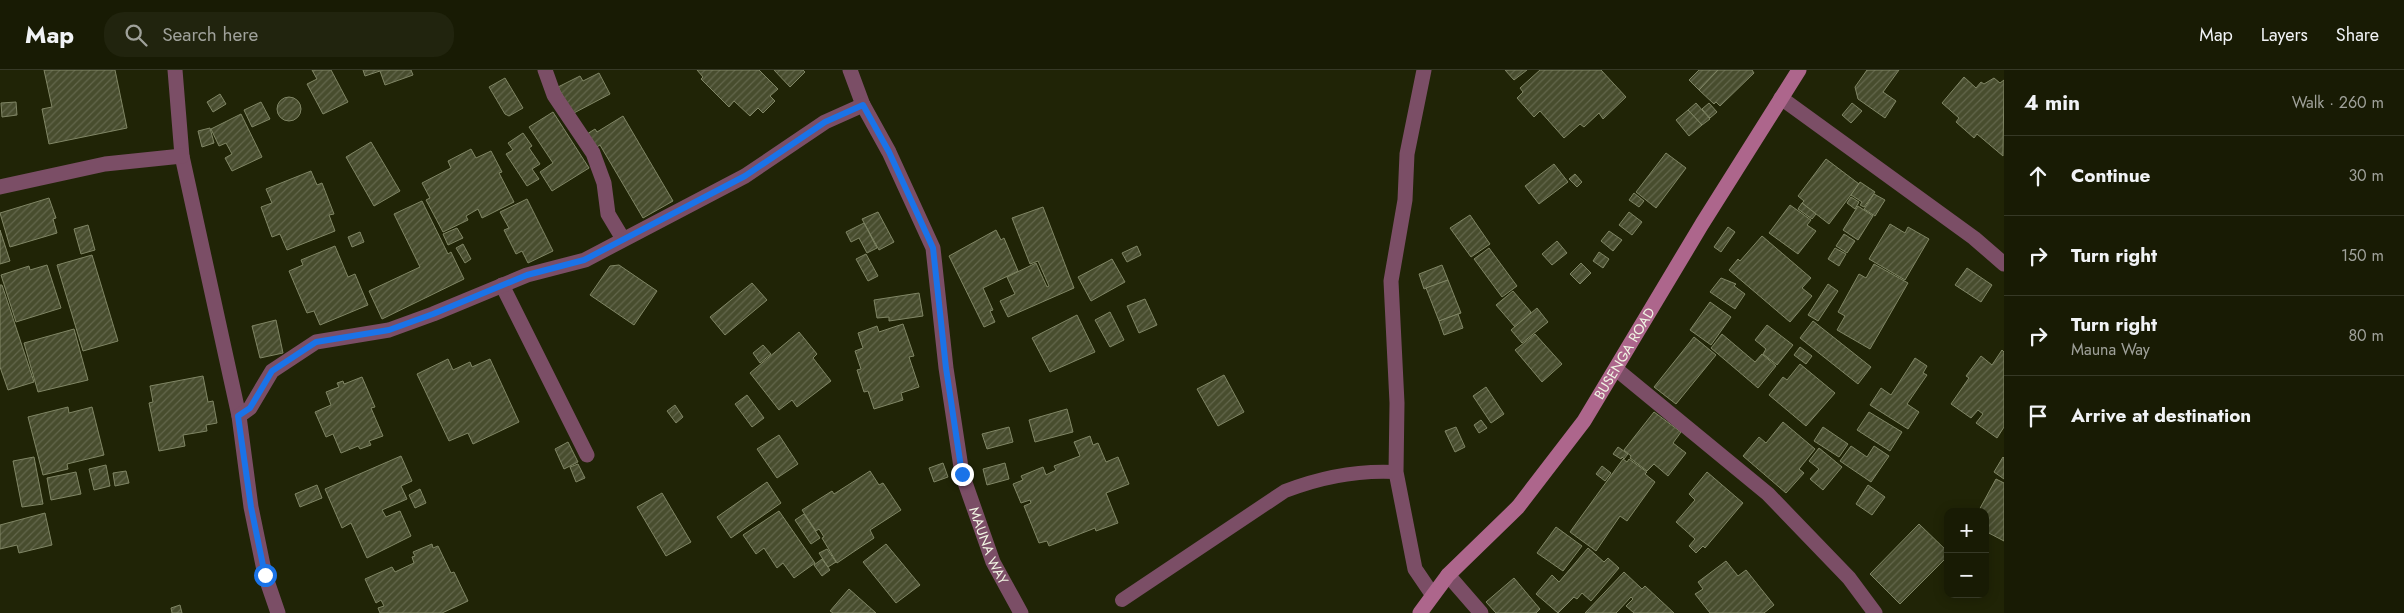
<!DOCTYPE html>
<html lang="en">
<head>
<meta charset="utf-8">
<style>
	body { margin:0; font-family:Jost,sans-serif; background:#21240e; color:#f1f3f6 }
	.controls { position:absolute; right:15px; bottom:15px; display:grid; overflow:hidden; border-radius:10px; box-shadow:0 2px 12px #0003 }
	.controls button { width:45px; height:45px; display:grid; place-items:center; padding:0; border:0; border-bottom:1px solid #363926; background:#181b04; color:#f1f3f6; font:25px sans-serif }
	.stop { position:absolute; width:15px; height:15px; margin:-11px; border:4px solid #1a73e8; border-radius:50%; background:#fff }
	.stop.end { background:#1a73e8; border-color:#fff; box-shadow:0 1px 5px #0008 }
	.list { margin:0; padding:0; list-style:none }
	h2 { display:flex; justify-content:space-between; align-items:center; height:65px; margin:0; padding:0 20px; font-size:21px }
	h2 small { font-size:16px; font-weight:400; color:#9fa19a }
	.list li { display:grid; grid-template-columns:32px 1fr auto; gap:15px; align-items:center; box-sizing:border-box; height:80px; padding:0 20px; border-top:1px solid #363926 }
	.list b { display:block; font-size:19px; white-space:nowrap }
	.list p { margin:0; font-size:16px; white-space:nowrap; color:#9fa19a }
	.list em { font-size:16px; font-style:normal; color:#9fa19a }
	.icon { flex:none; width:28px; height:28px; fill:none; stroke:currentColor; stroke-width:2; stroke-linecap:round; stroke-linejoin:round }
	.map { position:relative; flex:none; width:2004px; height:543px; overflow:hidden }
	header { display:flex; align-items:center; gap:30px; box-sizing:border-box; height:70px; padding:0 25px; background:#181b04; border-bottom:1px solid #363926 }
	header strong { font-size:24px }
	nav { display:flex; gap:28px; margin-inline-start:auto; font-size:18px }
	.search { width:350px; height:45px; background:#21240e; display:flex; align-items:center; gap:12px; box-sizing:border-box; padding:0 18px; border-radius:20px; color:#9fa19a; font-size:19px }
	main { display:flex }
	aside { flex:1; background:#181b04 }
	.map>svg:first-child { display:block }
</style>
</head>
<body>
<header>
<strong>Map</strong>
<div class="search"><svg class="icon" aria-label="search" viewBox="0 0 24 24"><circle cx="10" cy="10" r="6"/><path d="M15 15l6 6"/></svg>Search here</div>
<nav><a>Map</a><a>Layers</a><a>Share</a></nav>
</header>
<main>
<div class="map">
<svg width="2004" height="543" viewBox="0 0 2004 543">
	<defs>
		<pattern id="building-hatch" width="6" height="6" patternUnits="userSpaceOnUse" patternTransform="scale(1.25)"><rect width="6" height="6" fill="#484d2e"/><path d="M-1 1l2-2M0 6l6-6M5 7l2-2" fill="none" stroke="#63674c"/></pattern>
	</defs>
	<rect width="100%" height="100%" fill="#202406"/>
	<g fill="url(#building-hatch)" stroke="#808665">
		<path d="M44,0H115L127,58L49,74L42,39L52,37Z"/>
		<path d="M312,0H331L348,32L323,44L307,14L317,9Z"/>
		<path d="M363,0H411L413,5L385,15L380,1L365,6Z"/>
		<path d="M697,0H759L778,19L770,26L775,31L763,43L758,38L750,46L734,31L729,37L701,9L703,7Z"/>
		<path d="M774,0H803L805,2L790,17Z"/>
		<path d="M1505,0H1527L1514,10Z"/>
		<path d="M1540,0H1601L1626,27L1603,49L1599,43L1584,57L1580,54L1564,68L1540,41L1534,47L1517,28L1523,22L1520,18Z"/>
		<path d="M1699,0H1718L1699,20L1689,10Z"/>
		<path d="M1718,0H1752L1754,3L1720,36L1716,32L1714,34L1699,20Z"/>
		<path d="M1867,0H1899L1883,22L1896,31L1885,48L1858,29L1855,17Z"/>
		<path d="M599,3L610,24L572,44L558,17L580,6L583,11Z"/>
		<path d="M1964,7L1976,18L1981,12L1984,14L1994,8L2000,13L2004,10L2003,86L1977,64L1974,68L1956,52L1959,48L1942,33Z"/>
		<path d="M505,8L523,38L509,46L505,44L489,17Z"/>
		<path d="M220,24L226,34L213,42L207,32Z"/>
		<circle cx="289" cy="39" r="12"/>
		<path d="M16,32L17,45L2,47L1,33Z"/>
		<path d="M261,32L270,49L252,57L244,40Z"/>
		<path d="M1696,33L1710,49L1702,55L1688,40Z"/>
		<path d="M1709,33L1717,42L1710,48L1702,39Z"/>
		<path d="M1852,33L1862,41L1851,53L1842,45Z"/>
		<path d="M1688,40L1702,55L1689,66L1676,50Z"/>
		<path d="M553,42L589,98L552,121L540,102L553,93L529,57Z"/>
		<path d="M241,44L262,87L232,101L225,88L232,84L226,73L219,76L211,59Z"/>
		<path d="M623,46L673,131L643,148L600,75L595,78L587,64L595,59L597,62Z"/>
		<path d="M210,58L214,73L202,77L198,61Z"/>
		<path d="M523,63L532,76L529,78L540,94L532,99L539,109L527,116L506,84L513,80L508,73Z"/>
		<path d="M371,72L400,121L374,136L346,87Z"/>
		<path d="M471,79L476,88L491,81L502,102L499,103L514,132L482,148L478,139L466,146L468,150L443,162L426,130L430,128L422,113L451,98L448,91Z"/>
		<path d="M1666,83L1686,98L1656,138L1636,122Z"/>
		<path d="M1826,89L1859,114L1829,154L1802,133L1804,131L1798,126Z"/>
		<path d="M1554,94L1568,112L1539,134L1525,116Z"/>
		<path d="M311,101L317,115L322,113L334,144L329,145L335,161L287,180L280,164L272,167L261,137L272,133L266,119Z"/>
		<path d="M1575,104L1582,112L1577,117L1569,109Z"/>
		<path d="M1860,112L1875,122L1864,137L1860,135L1862,132L1851,125Z"/>
		<path d="M1634,123L1644,131L1639,137L1629,130Z"/>
		<path d="M1874,124L1885,130L1875,146L1864,139Z"/>
		<path d="M1851,127L1859,132L1855,139L1847,133Z"/>
		<path d="M49,128L56,148L53,149L57,163L10,177L0,143Z"/>
		<path d="M527,129L553,181L528,193L522,181L516,184L504,160L509,158L500,142Z"/>
		<path d="M422,131L448,184L451,182L464,209L382,249L369,221L420,197L394,144Z"/>
		<path d="M1802,133L1816,144L1812,149L1798,139Z"/>
		<path d="M1790,135L1811,150L1807,155L1816,161L1798,184L1769,163Z"/>
		<path d="M1858,136L1873,146L1858,170L1843,160Z"/>
		<path d="M1043,137L1074,218L1008,247L1000,231L1015,224L1007,207L1036,193L1047,217L1049,216L1038,191L1030,194L1012,148Z"/>
		<path d="M878,142L894,172L879,180L862,149Z"/>
		<path d="M1629,142L1642,152L1632,165L1619,155Z"/>
		<path d="M1470,145L1490,174L1471,187L1450,158Z"/>
		<path d="M864,153L877,178L867,183L859,168L851,172L846,162Z"/>
		<path d="M1890,154L1905,163L1908,157L1929,169L1905,210L1869,189Z"/>
		<path d="M88,155L95,180L81,184L74,159Z"/>
		<path d="M1728,157L1735,162L1721,182L1714,177Z"/>
		<path d="M457,158L463,168L448,175L443,164Z"/>
		<path d="M0,160L10,191L0,194Z"/>
		<path d="M996,160L1001,170L1004,168L1018,201L983,218L993,240L990,241L995,252L984,257L949,186Z"/>
		<path d="M1609,161L1622,170L1613,181L1601,171Z"/>
		<path d="M360,162L364,172L352,177L348,167Z"/>
		<path d="M1844,164L1855,171L1847,183L1836,176Z"/>
		<path d="M1762,166L1811,208L1802,218L1812,226L1790,252L1729,200L1738,189L1740,191Z"/>
		<path d="M1557,171L1567,183L1552,195L1542,184Z"/>
		<path d="M463,174L471,189L465,193L456,178Z"/>
		<path d="M335,176L348,207L355,204L368,235L320,255L314,241L307,243L289,201L303,195L301,190Z"/>
		<path d="M1137,176L1141,185L1127,192L1122,183Z"/>
		<path d="M1489,178L1517,216L1502,227L1474,189Z"/>
		<path d="M1835,178L1846,184L1839,196L1828,189Z"/>
		<path d="M1599,182L1609,189L1603,198L1593,191Z"/>
		<path d="M866,184L878,206L868,211L856,189Z"/>
		<path d="M92,185L118,271L83,281L57,195Z"/>
		<path d="M1112,189L1125,212L1091,231L1078,207Z"/>
		<path d="M1581,193L1591,203L1580,214L1570,204Z"/>
		<path d="M1874,194L1908,213L1870,279L1837,260L1845,246L1838,242L1859,204L1866,208Z"/>
		<path d="M47,195L61,238L16,252L1,205L29,196L30,200Z"/>
		<path d="M619,195L657,221L634,255L590,225L610,196Z"/>
		<path d="M1442,195L1448,210L1424,219L1419,204Z"/>
		<path d="M1967,198L1992,215L1981,232L1955,215Z"/>
		<path d="M1721,208L1736,214L1734,216L1745,224L1735,239L1710,222Z"/>
		<path d="M1448,210L1461,243L1439,251L1426,218Z"/>
		<path d="M752,213L767,230L725,265L710,247Z"/>
		<path d="M1828,214L1838,221L1818,251L1808,245Z"/>
		<path d="M0,215H2L34,312L8,320L0,297Z"/>
		<path d="M1513,221L1531,242L1515,257L1496,235Z"/>
		<path d="M919,223L923,246L889,251V247L877,248L874,230Z"/>
		<path d="M1145,229L1157,255L1139,263L1127,236Z"/>
		<path d="M1710,232L1731,247L1711,275L1690,260Z"/>
		<path d="M1537,238L1548,252L1522,273L1511,260Z"/>
		<path d="M1110,242L1124,270L1110,277L1095,250Z"/>
		<path d="M1458,244L1463,258L1444,265L1439,251Z"/>
		<path d="M1077,245L1095,282L1050,302L1032,268Z"/>
		<path d="M276,250L283,283L260,288L252,256Z"/>
		<path d="M1813,251L1871,297L1858,314L1800,268Z"/>
		<path d="M903,254L914,286L909,287L919,317L901,323L903,330L874,339L868,321L864,322L857,300L861,299L855,281L863,278L858,263L877,256L879,262Z"/>
		<path d="M1767,255L1793,275L1777,295L1763,284L1766,279L1755,270Z"/>
		<path d="M74,259L88,310L38,322L24,273Z"/>
		<path d="M799,262L817,284L813,288L831,311L797,337L792,330L779,340L750,303Z"/>
		<path d="M1535,264L1562,294L1542,312L1515,280Z"/>
		<path d="M1722,264L1755,292L1762,284L1776,296L1758,318L1711,278Z"/>
		<path d="M1694,267L1716,285L1676,334L1654,317Z"/>
		<path d="M763,275L771,284L760,293L753,283Z"/>
		<path d="M1800,277L1812,286L1806,294L1794,285Z"/>
		<path d="M2002,280L2004,282V357L1997,368L1976,353L1983,344L1978,340L1971,348L1951,334L1969,308L1966,306L1981,286L1992,295Z"/>
		<path d="M1915,288L1927,296L1923,303L1927,305L1907,334L1919,342L1908,359L1870,335L1881,318L1891,325Z"/>
		<path d="M448,289L453,300L470,292L472,297L490,289L519,352L473,374L468,363L449,371L417,304Z"/>
		<path d="M1800,294L1835,323L1806,356L1769,325L1783,307L1787,310Z"/>
		<path d="M1224,305L1244,342L1218,356L1197,319Z"/>
		<path d="M203,306L208,332L213,331L217,353L206,355L207,361L183,365L185,376L159,381L149,333L153,332L150,316Z"/>
		<path d="M362,307L375,337L371,338L383,366L369,371L371,375L360,379L358,376L341,383L333,364L326,367L315,342L331,335L326,322L339,317L337,313L343,311L344,314Z"/>
		<path d="M1486,317L1504,344L1491,353L1473,326Z"/>
		<path d="M747,325L764,348L752,357L735,334Z"/>
		<path d="M675,335L683,347L676,353L667,341Z"/>
		<path d="M68,337L69,343L92,337L104,385L67,394L68,399L43,405L28,347Z"/>
		<path d="M1067,339L1073,362L1035,372L1029,350Z"/>
		<path d="M1654,342L1681,362L1673,373L1686,383L1668,406L1654,394L1647,401L1630,388L1631,386L1624,380Z"/>
		<path d="M1869,342L1902,362L1890,381L1857,360Z"/>
		<path d="M1481,350L1487,358L1479,363L1474,355Z"/>
		<path d="M1783,352L1815,379L1799,399L1804,403L1786,423L1743,386L1759,367L1766,373Z"/>
		<path d="M1009,357L1013,372L987,379L982,364Z"/>
		<path d="M1456,357L1465,377L1455,382L1445,361Z"/>
		<path d="M1823,357L1848,374L1839,387L1814,371Z"/>
		<path d="M779,365L798,394L777,408L757,379Z"/>
		<path d="M1090,366L1093,375L1098,373L1106,392L1118,387L1129,414L1106,423L1118,453L1096,461L1095,458L1049,476L1047,471L1039,473L1024,436L1031,433L1030,430L1021,433L1013,414L1023,410L1021,406L1043,397L1046,405L1056,400L1054,396L1080,386L1074,372Z"/>
		<path d="M568,372L578,392L564,399L555,379Z"/>
		<path d="M1851,376L1867,387L1874,376L1889,386L1871,412L1840,391Z"/>
		<path d="M1618,377L1628,384L1624,389L1622,387L1621,389L1613,384Z"/>
		<path d="M1819,378L1842,397L1823,420L1810,409L1819,399L1809,391Z"/>
		<path d="M401,386L412,411L401,416L407,429L382,440L386,447L400,441L411,466L367,488L351,453L342,458L325,419Z"/>
		<path d="M34,387L43,434L22,437L13,391Z"/>
		<path d="M2003,387L2004,388V409L1994,402Z"/>
		<path d="M1623,389L1627,392L1629,389L1647,402L1645,404L1655,412L1627,451L1620,446L1596,481L1570,462Z"/>
		<path d="M943,393L948,407L934,412L929,398Z"/>
		<path d="M1005,393L1009,409L987,415L983,399Z"/>
		<path d="M578,394L585,408L576,412L570,397Z"/>
		<path d="M106,395L110,416L94,420L89,399Z"/>
		<path d="M1602,396L1611,403L1605,411L1596,404Z"/>
		<path d="M126,401L129,413L115,416L113,403Z"/>
		<path d="M870,401L879,415L883,413L901,440L870,460L874,468L837,493L822,468L824,467L819,459L816,461L802,440L832,421L834,424Z"/>
		<path d="M76,402L81,424L51,430L47,408Z"/>
		<path d="M1707,402L1743,433L1705,478L1703,476L1696,483L1689,476L1695,469L1676,452L1695,430L1689,424Z"/>
		<path d="M1996,409L2004,413V471L1985,461V442H1978Z"/>
		<path d="M767,412L781,433L731,468L717,447Z"/>
		<path d="M317,415L322,428L300,437L295,424Z"/>
		<path d="M1868,415L1885,427L1872,445L1856,434Z"/>
		<path d="M420,419L426,433L415,438L409,425Z"/>
		<path d="M662,423L691,472L666,486L637,437Z"/>
		<path d="M779,441L815,493L794,508L783,493L777,498L764,478L756,484L743,465Z"/>
		<path d="M45,443L52,475L19,483L17,475L0,479V455Z"/>
		<path d="M804,444L820,468L811,474L795,450Z"/>
		<path d="M1919,454L1948,482V486L1900,534L1870,504Z"/>
		<path d="M1556,457L1582,476L1563,501L1537,483Z"/>
		<path d="M432,474L433,478L438,476L451,503L454,502L468,531L442,543H380L378,538L384,536L381,530L376,533L365,509L392,497L395,502L414,493L412,487L415,486L413,482Z"/>
		<path d="M886,474L920,515L896,533L863,492Z"/>
		<path d="M1588,478L1604,492L1608,488L1619,498L1591,531L1582,523L1577,529L1574,527L1558,543L1536,524L1552,505L1559,512Z"/>
		<path d="M827,479L836,492L828,497L819,483Z"/>
		<path d="M822,489L830,500L822,506L814,495Z"/>
		<path d="M1726,491L1738,506L1746,500L1774,535L1764,543H1710L1695,524L1703,519L1698,512Z"/>
		<path d="M1624,502L1642,519L1645,516L1674,543H1634L1626,536L1633,529L1631,527L1616,543H1585Z"/>
		<path d="M1514,508L1540,539L1536,543H1496L1486,532Z"/>
		<path d="M849,519L876,543H833L830,541Z"/>
		<path d="M180,535L182,543H172L171,538Z"/>
	</g>
	<g fill="none" stroke-linecap="round" stroke-linejoin="round">
		<path stroke="#7b4e66" stroke-width="14" d="M1122,530L1285,421C1321,407 1358,400 1396,402"/>
		<g stroke="#7b4e66" stroke-width="15">
			<path d="M175,0L182,86L239,346L251,437L265,505L278,543"/>
			<path d="M545,0L554,25L593,83L604,113L608,144L623,169"/>
			<path id="s1" d="M850,0L863,35L889,82L933,178L946,298L962,404L993,492L1021,543"/>
			<path d="M1424,0L1407,84L1405,130L1391,211L1397,333L1396,402L1415,499L1432,524"/>
			<path d="M1781,28L1974,168L2004,194"/>
			<path d="M0,117L105,94L182,86"/>
			<path d="M502,215L587,385"/>
			<path d="M1616,299L1768,424L1849,508L1875,543"/>
			<path d="M239,346L250,338L272,301L316,272L389,260L433,244L527,205L585,190L745,106L825,52L863,35"/>
			<path d="M1448,505L1481,543"/>
		</g>
		<path stroke="#ad668c" stroke-width="15" id="s2" d="M1420,543L1448,505L1518,437L1584,351L1702,154L1799,0"/>
	</g>
	<g fill="none" stroke-linecap="round" stroke-linejoin="round">
		<path stroke="#1a73e8" stroke-width="6" d="M265,505L251,437L238,346L250,338L272,301L316,272L389,260L433,244L527,205L584,190L745,106L825,52L863,35L889,82L933,178L946,298L962,404"/>
	</g>
	<g text-anchor="middle" stroke-width="4" stroke-linejoin="round" paint-order="stroke">
		<g font-size="14" fill="#f1f5e3" stroke="#202406">
			<text dy="5" stroke="none"><textPath href="#s2" startOffset="332">BUSENGA ROAD</textPath></text>
			<text dy="5" stroke="none"><textPath href="#s1" startOffset="501">MAUNA WAY</textPath></text>
		</g>
	</g>
</svg>
<div class="controls">
<button>+</button>
<button>−</button>
</div>
<div class="stop" style="left:265px;top:505px"></div>
<div class="stop end" style="left:962px;top:404px"></div>
</div>
<aside>
<h2>4 min<small>Walk · 260 m</small></h2>
<ul class="list">
<li><svg class="icon" aria-label="ahead" viewBox="0 0 24 24"><path d="M12 20V5M6 11l6-6 6 6"/></svg><div><b>Continue</b></div><em>30 m</em></li>
<li><svg class="icon" aria-label="right" viewBox="0 0 24 24"><path d="M7 20v-9h11M14 6l5 5-5 5"/></svg><div><b>Turn right</b></div><em>150 m</em></li>
<li><svg class="icon" aria-label="right" viewBox="0 0 24 24"><path d="M7 20v-9h11M14 6l5 5-5 5"/></svg><div><b>Turn right</b><p>Mauna Way</p></div><em>80 m</em></li>
<li><svg class="icon" aria-label="arrive" viewBox="0 0 24 24"><path d="M6 21V4h12l-3 4 3 4H6"/></svg><div><b>Arrive at destination</b></div></li>
</ul>
</aside>
</main>
</body>
</html>
